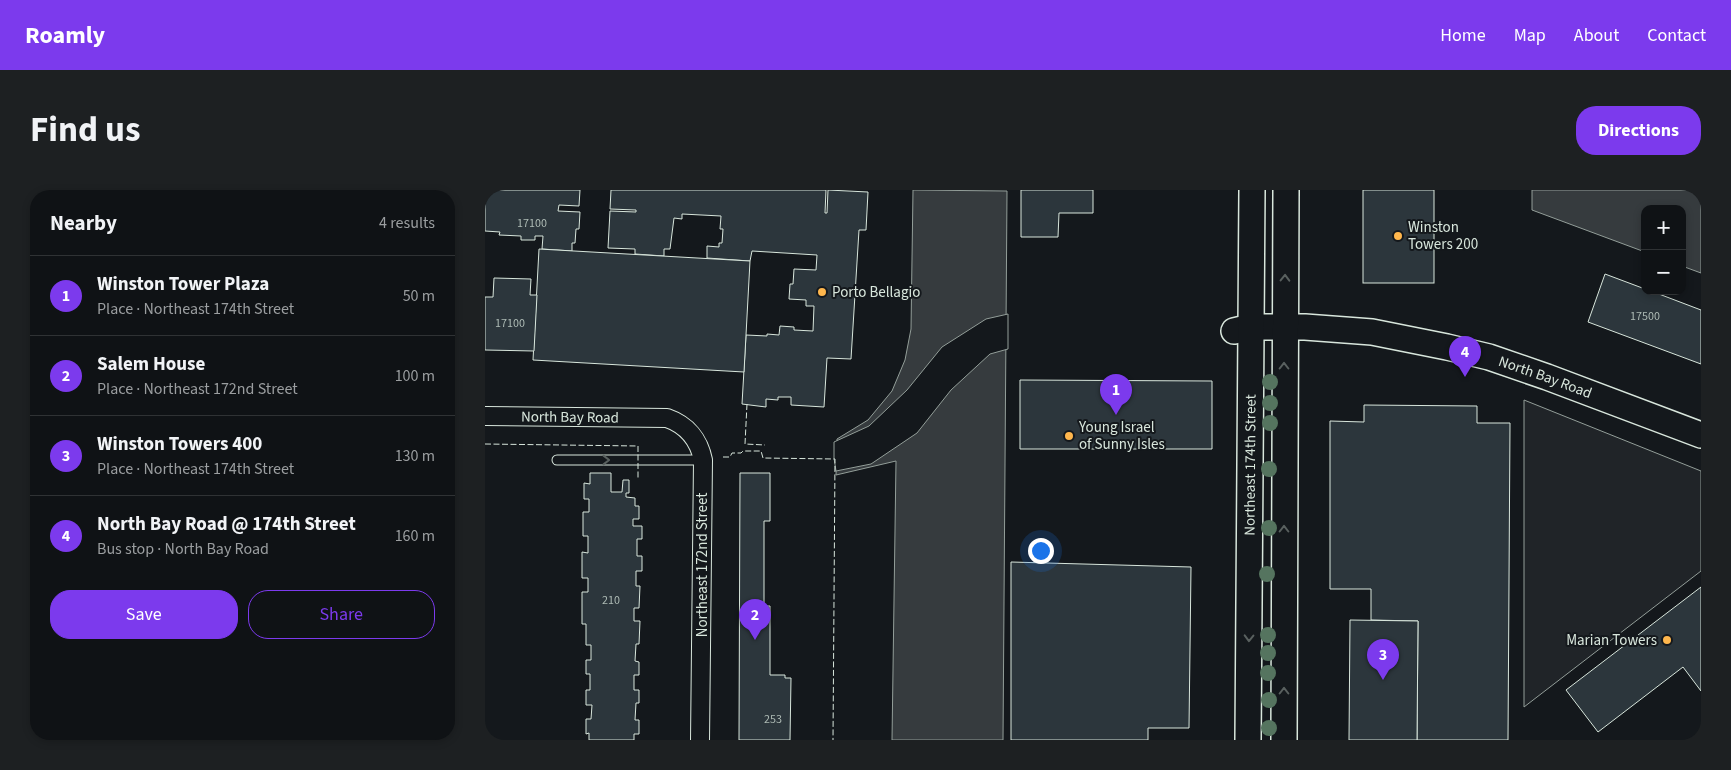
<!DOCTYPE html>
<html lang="en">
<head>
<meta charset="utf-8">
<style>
	body { margin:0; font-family:"Source Sans 3",sans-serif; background:#1d2022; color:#f1f3f6 }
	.controls { position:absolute; right:15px; top:15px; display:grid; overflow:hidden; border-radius:10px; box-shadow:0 2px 8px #0003 }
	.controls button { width:45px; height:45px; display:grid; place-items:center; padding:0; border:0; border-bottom:1px solid #2f3234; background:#0f1215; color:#f1f3f6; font:25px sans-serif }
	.you { position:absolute; left:555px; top:360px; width:18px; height:18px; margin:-12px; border:4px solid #fff; border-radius:50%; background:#1a73e8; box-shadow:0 0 0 8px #1a73e833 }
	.badge { display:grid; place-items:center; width:32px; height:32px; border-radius:50%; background:#7c3aed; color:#fff; font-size:16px; font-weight:700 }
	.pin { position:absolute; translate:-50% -41px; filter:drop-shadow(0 1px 2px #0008) }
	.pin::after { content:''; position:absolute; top:26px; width:18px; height:15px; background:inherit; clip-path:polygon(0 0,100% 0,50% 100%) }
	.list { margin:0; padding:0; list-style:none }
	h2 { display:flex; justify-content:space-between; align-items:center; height:65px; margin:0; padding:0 20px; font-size:21px }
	h2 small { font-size:16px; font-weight:400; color:#9b9ea0 }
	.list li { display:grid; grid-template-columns:32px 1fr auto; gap:15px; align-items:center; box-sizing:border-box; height:80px; padding:0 20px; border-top:1px solid #2f3234 }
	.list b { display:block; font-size:19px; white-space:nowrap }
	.list p { margin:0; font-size:16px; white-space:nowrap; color:#9b9ea0 }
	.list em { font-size:16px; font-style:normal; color:#9b9ea0 }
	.actions { display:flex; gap:10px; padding:15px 20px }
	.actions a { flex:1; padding:11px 0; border:1px solid #7c3aed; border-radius:20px; text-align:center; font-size:18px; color:#7c3aed }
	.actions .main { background:#7c3aed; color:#fff }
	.map { position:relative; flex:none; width:1216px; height:550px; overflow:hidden; border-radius:20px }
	header { display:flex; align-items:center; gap:30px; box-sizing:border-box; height:70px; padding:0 25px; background:#7c3aed; color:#fff }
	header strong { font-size:24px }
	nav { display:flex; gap:28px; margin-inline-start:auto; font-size:18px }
	.intro { display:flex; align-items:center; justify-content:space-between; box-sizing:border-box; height:120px; padding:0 30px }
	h1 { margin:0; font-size:35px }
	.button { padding:12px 22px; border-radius:20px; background:#7c3aed; color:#fff; font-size:18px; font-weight:700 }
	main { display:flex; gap:30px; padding:0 30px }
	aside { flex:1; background:#0f1215; border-radius:20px; box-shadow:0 2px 8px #0003 }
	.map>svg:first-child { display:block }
</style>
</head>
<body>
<header>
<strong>Roamly</strong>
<nav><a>Home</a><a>Map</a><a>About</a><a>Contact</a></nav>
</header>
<div class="intro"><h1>Find us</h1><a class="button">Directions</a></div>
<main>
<aside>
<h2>Nearby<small>4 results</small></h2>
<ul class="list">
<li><span class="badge">1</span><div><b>Winston Tower Plaza</b><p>Place · Northeast 174th Street</p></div><em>50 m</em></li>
<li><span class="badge">2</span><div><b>Salem House</b><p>Place · Northeast 172nd Street</p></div><em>100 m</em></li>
<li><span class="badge">3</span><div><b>Winston Towers 400</b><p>Place · Northeast 174th Street</p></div><em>130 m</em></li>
<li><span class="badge">4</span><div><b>North Bay Road @ 174th Street</b><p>Bus stop · North Bay Road</p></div><em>160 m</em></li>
</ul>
<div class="actions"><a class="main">Save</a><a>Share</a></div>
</aside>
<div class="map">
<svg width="1216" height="550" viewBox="0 0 1216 550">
	<rect width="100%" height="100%" fill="#14181c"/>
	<path fill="#202428" stroke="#939e99" d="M1039,210L1216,281V381L1039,517Z"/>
	<g fill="#363b3e" stroke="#939e99">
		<path d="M428,0L522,1L518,550H407L411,271L351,285L352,249L383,230L407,201L420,170L426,139Z"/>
		<path d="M1047,0H1216V83L1197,76V19H1160V62L1047,20Z"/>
	</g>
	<path fill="#14181c" stroke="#939e99" d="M523,124V159L505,164L466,200L432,243L386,274L351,281L349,268V252L384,236L422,200L457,157L501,129Z"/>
	<g fill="#2c363c" stroke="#d8e6dc">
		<path d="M0,0H95L94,16L74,15L73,21L95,22L94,39H91L90,53H87V61L57,59L58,46H50V50H36V46L14,45L15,42L0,41Z"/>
		<path d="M126,0H341L340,23H342L343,0L383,2L381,40H374L366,169L342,168L339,217L306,215V207H293V210L281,209V217L257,214L261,145L282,146V144L294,145L295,136L309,137V140L328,141L329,116H321V110L304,109L305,94H308L309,79L331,80L332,65L267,61L265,71L222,68V56L234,57V53H237L238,39H235L236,26L197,24V29L189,28L185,59H179V66L150,64V59L123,58L125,21L151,22V20L125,19Z"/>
		<path d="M536,0H608V23H574L573,47H536Z"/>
		<rect x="878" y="0" width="71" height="93"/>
		<path d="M54,59L265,71L259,182L48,170Z"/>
		<path d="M1120,84L1160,99V101H1166L1216,120V174L1103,132Z"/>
		<path d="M9,88L46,89L45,105H52L49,161L0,160V107H8Z"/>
		<path d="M535,190L727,191V259H535Z"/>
		<path d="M879,215L992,216V233H1025L1023,550H932L933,431L886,430V399H845V231L879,232Z"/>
		<path d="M105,283H126V302H137L138,290H144V303H141V307L150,308V316H154V329H148V336H157V349H152V366H157V381H151V396H155L154,418H149V431H155L154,454H151L150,471L154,472V485H149V500H154V513H151L150,530H154V544H149V550H104V543L101,544V529H106L107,515H101V500H105V484H101V470H106V455H101V434H97V402H103V388H97V362L103,363V346H98V322H104V309H99V293L105,294Z"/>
		<path d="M255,283H285V331H279V416H285V485H300V488H306L305,550H254Z"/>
		<path d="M526,372L706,377L704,538H663V550H526Z"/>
		<path d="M1216,397V501L1198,477L1113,542L1081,500Z"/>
		<path d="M865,430L933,431L932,550H864Z"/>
	</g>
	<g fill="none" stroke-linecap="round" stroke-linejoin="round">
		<g stroke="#d8e6dc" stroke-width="11">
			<path id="lane" d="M72,270H218"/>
		</g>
		<g stroke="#d8e6dc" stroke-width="20">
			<g id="street">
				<path id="s1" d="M0,226L182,228C202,235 214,250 218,270L215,550"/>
			</g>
		</g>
		<g stroke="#d8e6dc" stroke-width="28">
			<g id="secondary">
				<path id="s2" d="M749,141L766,137H820L887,142L962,157L1004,167L1062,187L1216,245"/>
				<path id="s3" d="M763,550L767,0"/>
				<path d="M799,550L801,0"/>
			</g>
		</g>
		<use href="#lane" stroke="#14181c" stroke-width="9"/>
		<use href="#street" stroke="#14181c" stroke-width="18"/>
		<use href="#secondary" stroke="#14181c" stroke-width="25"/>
		<g stroke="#d8e6dc" stroke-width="1" stroke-dasharray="6 2.5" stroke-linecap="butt">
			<path d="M262,214L260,254L280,255"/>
			<path d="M0,254L153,256V290"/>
			<path d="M238,267H245L247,263H256L258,261H276L278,268L350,269L348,550"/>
		</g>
	</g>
	<g fill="#55745f">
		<circle cx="785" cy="192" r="8"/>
		<circle cx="785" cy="213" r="8"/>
		<circle cx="785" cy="233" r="8"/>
		<circle cx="784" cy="279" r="8"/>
		<circle cx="784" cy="338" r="8"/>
		<circle cx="782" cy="384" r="8"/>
		<circle cx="783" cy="445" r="8"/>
		<circle cx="783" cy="463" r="8"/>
		<circle cx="783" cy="483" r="8"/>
		<circle cx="784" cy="510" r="8"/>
		<circle cx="784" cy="538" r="8"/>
	</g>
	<defs><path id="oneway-chevron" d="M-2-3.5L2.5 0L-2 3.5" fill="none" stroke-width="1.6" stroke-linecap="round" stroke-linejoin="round" transform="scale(1.25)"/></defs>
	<g stroke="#59605f">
		<use href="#oneway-chevron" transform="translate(800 88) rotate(-89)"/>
		<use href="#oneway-chevron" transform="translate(799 176) rotate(-90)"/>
		<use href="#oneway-chevron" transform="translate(121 270)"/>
		<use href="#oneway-chevron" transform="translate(799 339) rotate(-90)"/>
		<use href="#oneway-chevron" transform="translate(764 448) rotate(91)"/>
		<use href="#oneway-chevron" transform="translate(799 501) rotate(-90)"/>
	</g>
	<g fill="#ffb74d" stroke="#14181c" stroke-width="2">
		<circle cx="913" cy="46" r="5"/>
		<circle cx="337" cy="102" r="5"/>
		<circle cx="584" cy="246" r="5"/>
		<circle cx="1182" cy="450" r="5"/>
	</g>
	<g text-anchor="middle" stroke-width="4" stroke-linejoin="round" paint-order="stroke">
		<g font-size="12" fill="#adbab4">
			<text x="47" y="37">17100</text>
			<text x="1160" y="130">17500</text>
			<text x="25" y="137">17100</text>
			<text x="126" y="414">210</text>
			<text x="288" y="533">253</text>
		</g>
		<g font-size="15" fill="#d8e6dc" stroke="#14181c" text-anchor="start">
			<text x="923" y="42">Winston<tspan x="923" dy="17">Towers 200</tspan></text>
			<text x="347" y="107">Porto Bellagio</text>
			<text x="594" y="242">Young Israel<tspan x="594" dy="17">of Sunny Isles</tspan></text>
			<text x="1172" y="455" text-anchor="end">Marian Towers</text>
		</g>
		<g font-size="15" fill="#d8e6dc" stroke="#14181c">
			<text dy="5" stroke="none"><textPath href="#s2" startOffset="318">North Bay Road</textPath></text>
			<text dy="5" stroke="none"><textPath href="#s1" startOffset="85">North Bay Road</textPath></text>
			<text dy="5" stroke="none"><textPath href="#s3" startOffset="275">Northeast 174th Street</textPath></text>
			<text transform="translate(217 375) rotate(-90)" y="5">Northeast 172nd Street</text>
		</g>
	</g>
</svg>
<div class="controls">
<button>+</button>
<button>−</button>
</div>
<div class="you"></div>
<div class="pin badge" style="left:631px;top:225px">1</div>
<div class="pin badge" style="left:270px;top:450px">2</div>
<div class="pin badge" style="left:898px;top:490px">3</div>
<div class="pin badge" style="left:980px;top:187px">4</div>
</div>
</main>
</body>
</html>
